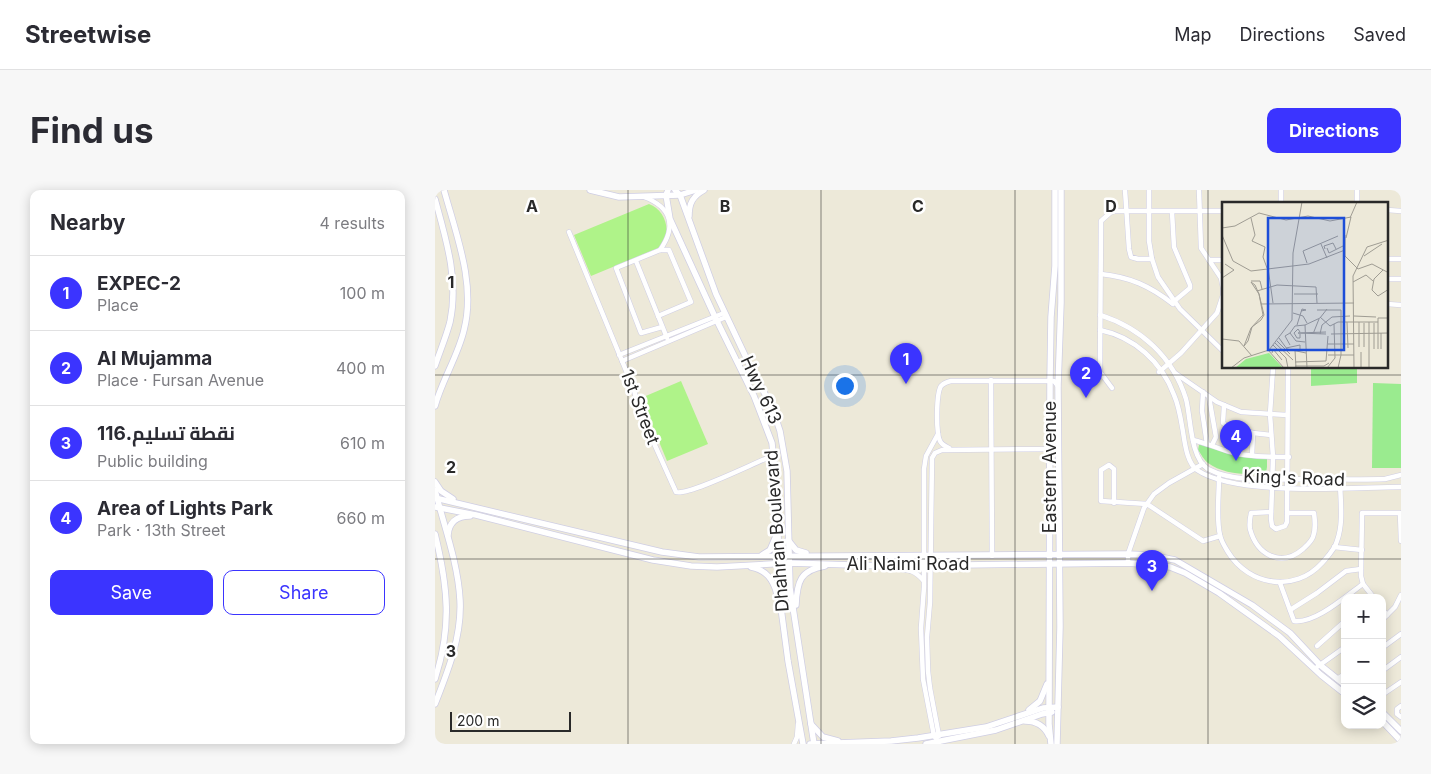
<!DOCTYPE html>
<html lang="en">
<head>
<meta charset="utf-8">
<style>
	body { margin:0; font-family:Inter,Cairo,sans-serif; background:#f7f7f7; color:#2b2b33 }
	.controls { position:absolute; right:15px; bottom:15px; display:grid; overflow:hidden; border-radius:10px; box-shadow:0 2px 12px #0003 }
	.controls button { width:45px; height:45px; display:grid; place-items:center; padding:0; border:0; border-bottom:1px solid #e1e1e2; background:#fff; color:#2b2b33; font:25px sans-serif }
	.scale { position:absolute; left:15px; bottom:12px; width:121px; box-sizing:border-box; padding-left:5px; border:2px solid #292929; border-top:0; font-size:14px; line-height:18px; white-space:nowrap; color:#292929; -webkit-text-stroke:4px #fff; paint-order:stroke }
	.you { position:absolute; left:409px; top:195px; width:18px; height:18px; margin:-12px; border:4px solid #fff; border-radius:50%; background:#1a73e8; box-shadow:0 0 0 8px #1a73e833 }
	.badge { display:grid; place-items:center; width:32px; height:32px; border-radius:50%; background:#3b34ff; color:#fff; font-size:16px; font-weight:700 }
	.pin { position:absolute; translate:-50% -41px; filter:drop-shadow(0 1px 2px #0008) }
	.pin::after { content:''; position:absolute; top:26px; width:18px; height:15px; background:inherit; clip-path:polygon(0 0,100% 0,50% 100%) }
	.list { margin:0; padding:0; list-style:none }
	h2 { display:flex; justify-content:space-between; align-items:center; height:65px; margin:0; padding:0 20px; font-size:21px }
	h2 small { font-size:16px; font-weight:400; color:#7c7c81 }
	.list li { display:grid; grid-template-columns:32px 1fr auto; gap:15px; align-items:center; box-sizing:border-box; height:75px; padding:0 20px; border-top:1px solid #e1e1e2 }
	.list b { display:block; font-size:19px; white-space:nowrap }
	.list p { margin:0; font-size:16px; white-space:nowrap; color:#7c7c81 }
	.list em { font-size:16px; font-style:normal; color:#7c7c81 }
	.actions { display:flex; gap:10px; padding:15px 20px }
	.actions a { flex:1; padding:11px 0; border:1px solid #3b34ff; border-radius:10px; text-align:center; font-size:18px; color:#3b34ff }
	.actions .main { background:#3b34ff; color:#fff }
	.icon { flex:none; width:28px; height:28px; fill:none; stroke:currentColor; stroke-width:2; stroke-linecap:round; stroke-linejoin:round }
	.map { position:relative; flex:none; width:966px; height:554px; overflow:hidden; border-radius:10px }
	header { display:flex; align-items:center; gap:30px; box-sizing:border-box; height:70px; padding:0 25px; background:#fff; border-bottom:1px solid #e1e1e2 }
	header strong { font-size:24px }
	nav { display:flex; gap:28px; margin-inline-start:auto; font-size:18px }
	.intro { display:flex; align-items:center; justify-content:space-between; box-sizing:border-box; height:120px; padding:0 30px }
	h1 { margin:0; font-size:35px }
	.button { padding:12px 22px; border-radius:10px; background:#3b34ff; color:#fff; font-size:18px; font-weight:700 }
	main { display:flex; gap:30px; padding:0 30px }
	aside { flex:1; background:#fff; border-radius:10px; box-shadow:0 2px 12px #0003 }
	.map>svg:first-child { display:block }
</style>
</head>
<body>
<header>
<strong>Streetwise</strong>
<nav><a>Map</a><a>Directions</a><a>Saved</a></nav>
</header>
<div class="intro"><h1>Find us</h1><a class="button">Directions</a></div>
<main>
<aside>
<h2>Nearby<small>4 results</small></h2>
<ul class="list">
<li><span class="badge">1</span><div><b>EXPEC-2</b><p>Place</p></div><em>100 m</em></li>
<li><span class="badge">2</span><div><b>Al Mujamma</b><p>Place · Fursan Avenue</p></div><em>400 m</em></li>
<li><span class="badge">3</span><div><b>نقطة تسليم.116</b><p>Public building</p></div><em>610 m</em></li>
<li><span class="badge">4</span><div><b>Area of Lights Park</b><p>Park · 13th Street</p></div><em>660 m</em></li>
</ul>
<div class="actions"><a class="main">Save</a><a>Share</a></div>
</aside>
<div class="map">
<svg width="966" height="554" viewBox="0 0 966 554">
	<rect width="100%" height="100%" fill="#ede9d9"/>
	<g fill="#9aeb8f">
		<path d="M876,178H922V193L876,196Z"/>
		<path d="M938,193L966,194V278H937Z"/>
		<path d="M764,255H770L832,269V277L831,283C813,286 788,284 773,273C769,270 766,264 763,260Z"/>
	</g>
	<g fill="#aff389">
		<path d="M214,14C226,18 234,33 231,45C230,49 227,53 226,57L156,86L139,45Z"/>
		<path d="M246,191L273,254L232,271L206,208Z"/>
	</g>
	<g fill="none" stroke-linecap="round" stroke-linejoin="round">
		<g stroke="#cfcee4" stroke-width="5.5">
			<g id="street">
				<path d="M690,0L694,59L696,67L703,69H717"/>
				<path d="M714,0V51L717,69L723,87L745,119L788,161"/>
				<path d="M846,0V14"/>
				<path d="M922,0V14"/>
				<path d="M209,7C236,17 242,36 225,60"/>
				<path d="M952,20L966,21"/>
				<path d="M134,42L199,200L204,220L241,302C252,306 315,275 330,269"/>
				<path d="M952,69H966"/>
				<path d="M774,70H788"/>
				<path d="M201,71L232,148"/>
				<path d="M666,84C695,87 715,96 738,114"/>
				<path d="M952,89H966"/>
				<path d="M737,113L755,98V95L739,57L737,22"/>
				<path d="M952,114L966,115"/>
				<path d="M665,125C706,138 738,167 751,209C756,228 755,268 773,279C801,294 847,289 878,289C902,289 926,290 950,289L966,285"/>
				<path d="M223,126L256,112L234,60H225L181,78L206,143L227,137"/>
				<path d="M665,140C699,147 727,172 739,205C744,216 746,230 748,242C750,254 752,273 762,280C802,307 917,297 966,297"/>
				<path d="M184,165L289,123"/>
				<path d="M187,171L291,127"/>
				<path d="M838,178L835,224L838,267L836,329L837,336L841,339L850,336L852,332L853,178"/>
				<path d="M724,182L746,163L782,123L788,105V98L786,88L766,58L764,0"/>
				<path d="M740,183L782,212L806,222L852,225"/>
				<path d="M556,190L557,366"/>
				<path d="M677,198L665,182L666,31L676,22L680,21H788"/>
				<path d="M768,202L767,221L772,254"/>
				<path d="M774,207L781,247L777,255"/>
				<path d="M789,215L788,233L792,236L818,243L836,245"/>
				<path d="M503,244L491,266L489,279V397L486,438L488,489L499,546L504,552"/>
				<path d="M758,250C770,253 780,257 792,261C811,267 833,267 854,267"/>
				<path d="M514,258C510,256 507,255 505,251C501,243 501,204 506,196C509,193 512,192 516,191H619L623,196"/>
				<path d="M817,265L818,243"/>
				<path d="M784,287C784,305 781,329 785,345C786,351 790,357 793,362C814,396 860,403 887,373C893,366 900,359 902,351C909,332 905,309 905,289"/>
				<path d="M679,313V279L674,275L666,280V311L712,314L768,351L785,346"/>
				<path d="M836,322L816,323C815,328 814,334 815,339C822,365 846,378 868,359C872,355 876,352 878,347C881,339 880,331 879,323H852"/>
				<path d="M899,357L927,360"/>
				<path d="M693,373V364L709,318L719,304L734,293L768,274"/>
				<path d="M453,377C469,382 476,376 488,390"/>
				<path d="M845,393L859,431C880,434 911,406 928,394"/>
				<path d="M939,408L928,394L926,386L927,323H965L966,351"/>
				<path d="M947,419L952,425"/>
				<path d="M855,420L882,403L911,381L926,379"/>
				<path d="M947,430L960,417L966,405"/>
				<path d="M882,456L910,431"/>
				<path d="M947,458L966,444"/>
				<path d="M882,477L910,457"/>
				<path d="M947,481L966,467"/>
				<path d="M902,489L910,484"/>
				<path d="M947,505L966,492"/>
				<path d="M966,516L962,519V524L966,527"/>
				<path d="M504,546L495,498L493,481L492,447L495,412L497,268L500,263L507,260L617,259L623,254"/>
				<path d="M359,554L362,547L363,534"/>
			</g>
		</g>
		<g stroke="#cfcee4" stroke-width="7">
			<g id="secondary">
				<path d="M155,0L184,7L245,5L261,0"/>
				<path d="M233,0L231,5L235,29L280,127L319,206L337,253L341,294L346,418L353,471L368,554"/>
				<path d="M240,0L245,5L281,104L316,178L337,217L345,241L352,281L355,398L379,554"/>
				<path d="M0,9C11,49 24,90 15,132C11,147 5,161 0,176"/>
				<path d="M254,26C254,13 258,6 269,0"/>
				<path d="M0,216C7,190 23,166 29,140C41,94 21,44 9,0"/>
				<path d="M0,292L6,301L18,309"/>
				<path d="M0,300C9,336 23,373 25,410C27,446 13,481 0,514"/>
				<path d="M0,308L227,362L264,367L693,364L715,365L740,370L817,415L855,443L885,475L910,495"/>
				<path d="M0,317L41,325L218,370L256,376L282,377L354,373L449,376L693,373L735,377L750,383L784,403L844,446L886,485L910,504"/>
				<path d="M0,344C13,397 17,437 0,489"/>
				<path d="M13,345C14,332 22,326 35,326"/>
				<path d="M353,350L361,360L371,363"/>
				<path d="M327,365L335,360L341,346"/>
				<path d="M316,377C331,380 338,389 342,404"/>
				<path d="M361,415C362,392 365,380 390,376"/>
				<path d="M594,520L605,511L612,494"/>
				<path d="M947,522L966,541"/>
				<path d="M590,531C601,531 609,535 614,546"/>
				<path d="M947,531L966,551"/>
				<path d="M376,534L388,547L403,551"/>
				<path d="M375,554L456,551L483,548L551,537L608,518L623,517"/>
				<path d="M491,554L561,540L607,524L617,522"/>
				<path d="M616,554L614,534L615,191L616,127L620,76V0"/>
				<path d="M622,554L625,437L623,196L626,113V0"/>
			</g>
		</g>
		<use href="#street" stroke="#fff" stroke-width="4.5"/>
		<use href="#secondary" stroke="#fff" stroke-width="5.5"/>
	</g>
	<path fill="none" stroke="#292929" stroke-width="1" stroke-opacity="0.55" d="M193,0V554M386,0V554M580,0V554M773,0V554M0,185H966M0,369H966"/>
	<g text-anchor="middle" stroke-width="5" stroke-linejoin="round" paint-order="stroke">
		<g font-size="18" fill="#292929" stroke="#fff">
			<text transform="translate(326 200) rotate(65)" y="6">Hwy 613</text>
			<text transform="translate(205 217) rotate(69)" y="6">1st Street</text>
			<text transform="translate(615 277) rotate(-90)" y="6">Eastern Avenue</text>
			<text transform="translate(859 288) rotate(2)" y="6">King's Road</text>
			<text transform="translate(342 341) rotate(-94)" y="6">Dhahran Boulevard</text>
			<text x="473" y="380">Ali Naimi Road</text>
		</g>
	</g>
	<g transform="translate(787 12)">
		<rect width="166" height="166" fill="#ede9d9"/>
		<path d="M47,151L61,166H13L24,157Z" fill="#9aeb8f"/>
		<path fill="none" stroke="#9f9c93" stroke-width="1" d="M29,16L33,33L30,39L43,45L41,55L45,66M128,16L135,0M0,26L13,24L37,11L64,18L86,14L108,19L129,15L124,36M0,33L11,59L29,69L87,62L123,48M123,33V54L136,67M99,42L105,56M105,46L107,51L121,44M103,47L102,44L111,41L114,47M142,54L160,42M85,61L81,49L116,34M46,66L51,101M136,67L150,62L167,71M161,68L152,77L150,88L156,94L167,87M0,76L12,68L3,62M29,79H38L40,87M29,80L33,83L37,92L42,113L39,118L30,125L26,139L22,144L29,126L41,113L37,92ZM131,80L144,73L151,79M35,89L55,83L94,85L95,101M72,92H96M39,102L132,101M95,108H119V153L116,166M71,111L81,114L85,121M132,114L154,115M98,115L108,124L116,120H156M125,120L126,146M147,120V166M152,121V147M75,123L80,107L84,108L79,109M159,131V147M78,132V136H75L72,131L76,127L78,130M91,132L97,117M98,132L100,123L110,115L128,114M104,132L76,131L104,130M109,132L167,131M57,136L65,147L84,151M0,137L17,139L30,154M55,139L68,152M83,140L74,139L68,131L73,124L83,123M53,141L71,158M106,142H132M51,143L64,156L66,166M68,143L63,134L68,131M137,145V120M142,145V121M64,146L78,143V148H73L74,166M156,147V116H167M46,148L62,166M139,150V166M50,151L51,147L60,158M106,153H132M73,160L104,159L106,134M73,164H102L107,161M9,166L22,156L47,148L70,118L71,51L80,0M85,166L83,123L98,116L105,107M105,166L113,156L112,122M132,166L131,74L145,45L167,38"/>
		<path fill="#1d4ed8" fill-opacity="0.15" stroke="#1d4ed8" stroke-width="2.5" d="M46,16H122V148H46Z"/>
		<rect width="166" height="166" fill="none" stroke="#292929" stroke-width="2.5"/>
	</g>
	<g font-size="16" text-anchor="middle" font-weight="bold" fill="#292929" stroke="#fff" stroke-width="5" stroke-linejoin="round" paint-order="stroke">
		<text x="97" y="22">A</text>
		<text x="290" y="22">B</text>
		<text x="483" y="22">C</text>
		<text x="676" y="22">D</text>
		<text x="16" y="98">1</text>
		<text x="16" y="283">2</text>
		<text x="16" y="467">3</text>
	</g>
</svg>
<div class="controls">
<button>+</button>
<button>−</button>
<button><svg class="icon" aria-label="layers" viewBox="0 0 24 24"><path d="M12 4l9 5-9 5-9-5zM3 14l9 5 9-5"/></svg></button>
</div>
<div class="scale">200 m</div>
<div class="you"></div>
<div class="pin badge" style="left:471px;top:194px">1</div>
<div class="pin badge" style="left:651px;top:208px">2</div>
<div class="pin badge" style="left:717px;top:401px">3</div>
<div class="pin badge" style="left:801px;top:271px">4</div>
</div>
</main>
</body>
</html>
